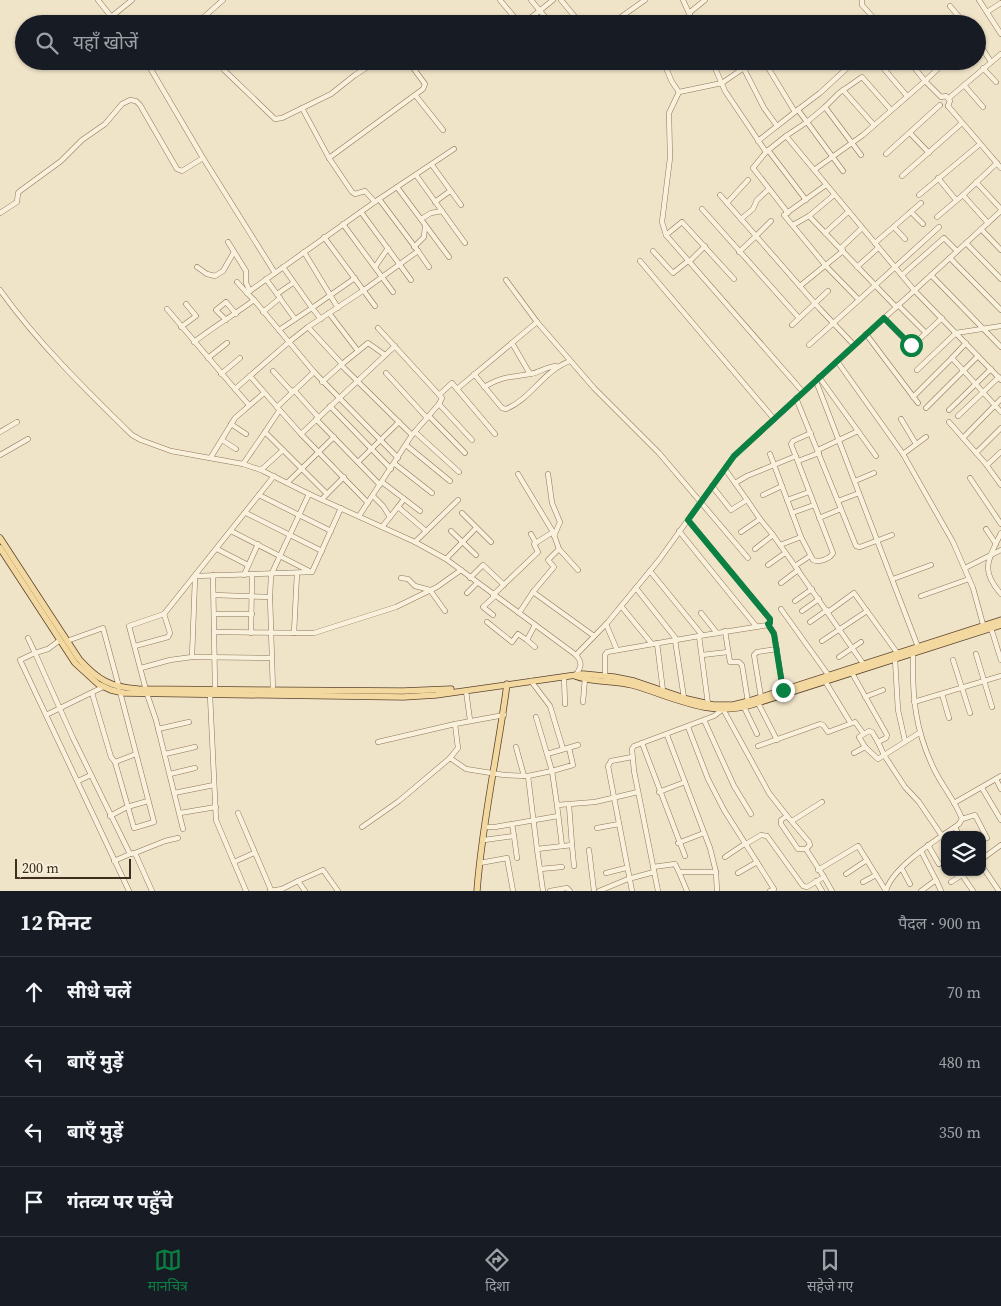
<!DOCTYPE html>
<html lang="hi">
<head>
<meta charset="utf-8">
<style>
	body { margin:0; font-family:"Source Serif 4","Noto Sans Devanagari",serif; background:#242831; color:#f1f3f6 }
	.controls { position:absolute; right:15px; bottom:15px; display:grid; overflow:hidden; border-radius:10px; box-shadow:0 1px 4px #0004 }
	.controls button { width:45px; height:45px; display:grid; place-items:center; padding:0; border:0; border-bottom:1px solid #363941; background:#171b24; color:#f1f3f6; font:25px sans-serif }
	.scale { position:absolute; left:15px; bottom:12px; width:116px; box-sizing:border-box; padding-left:5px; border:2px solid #3d2e20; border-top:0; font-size:14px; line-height:18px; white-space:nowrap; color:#3d2e20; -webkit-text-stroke:4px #f7eed8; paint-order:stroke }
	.stop { position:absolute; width:15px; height:15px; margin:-11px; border:4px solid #0b8043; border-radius:50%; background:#fff }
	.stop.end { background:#0b8043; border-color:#fff; box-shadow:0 1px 5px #0008 }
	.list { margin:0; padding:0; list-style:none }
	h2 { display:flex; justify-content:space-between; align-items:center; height:65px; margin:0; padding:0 20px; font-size:21px }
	h2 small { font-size:16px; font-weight:400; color:#9ea1a6 }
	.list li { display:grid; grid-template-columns:32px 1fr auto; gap:15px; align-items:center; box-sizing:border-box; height:70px; padding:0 20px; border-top:1px solid #363941 }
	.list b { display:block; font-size:19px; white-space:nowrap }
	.list em { font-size:16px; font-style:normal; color:#9ea1a6 }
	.icon { flex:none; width:28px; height:28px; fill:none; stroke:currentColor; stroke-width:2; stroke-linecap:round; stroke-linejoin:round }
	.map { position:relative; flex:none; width:1001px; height:891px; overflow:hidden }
	.search { position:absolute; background:#171b24; box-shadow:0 1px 4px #0004; left:15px; right:15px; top:15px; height:55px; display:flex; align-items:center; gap:12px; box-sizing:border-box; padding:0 18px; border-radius:28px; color:#9ea1a6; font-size:19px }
	.sheet { height:345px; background:#171b24 }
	nav { display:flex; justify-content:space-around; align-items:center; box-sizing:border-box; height:70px; border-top:1px solid #363941; background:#171b24; font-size:14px; color:#9ea1a6 }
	nav a { display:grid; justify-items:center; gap:2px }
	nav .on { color:#0b8043 }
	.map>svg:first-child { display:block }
</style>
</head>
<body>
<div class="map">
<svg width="1001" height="891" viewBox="0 0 1001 891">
	<rect width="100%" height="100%" fill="#f0e4c8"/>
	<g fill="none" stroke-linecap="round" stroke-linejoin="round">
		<g stroke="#8d765c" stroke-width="5.5">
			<g id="minor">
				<path d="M98,0L117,24"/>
				<path d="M500,0L520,24"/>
				<path d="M531,0L551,24"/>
				<path d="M561,0L581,24"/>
				<path d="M683,0L694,24"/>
				<path d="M862,0V5L879,24"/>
				<path d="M979,0L1001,34"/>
				<path d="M950,6L965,24"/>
				<path d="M987,12L1001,3"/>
				<path d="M689,13L705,0"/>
				<path d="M111,17L132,0"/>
				<path d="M769,21L771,24"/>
				<path d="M934,23L935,24"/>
				<path d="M196,24L223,0"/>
				<path d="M523,24L553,0"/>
				<path d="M611,24L645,0"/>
				<path d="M977,40L991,62"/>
				<path d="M146,61L203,158L275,273"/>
				<path d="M220,61L224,70L275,119L282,118L331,94L355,75L377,61"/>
				<path d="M551,61L556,66L562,61"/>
				<path d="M663,61L672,82L679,92L722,83L754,61"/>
				<path d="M712,61L725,91L766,152L786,136L914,290L1001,380"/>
				<path d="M946,61L925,81L941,97L946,96L950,101L948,106"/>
				<path d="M879,63L907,96"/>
				<path d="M983,68L996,82"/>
				<path d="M744,69L764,108L777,126"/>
				<path d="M964,85L983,107"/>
				<path d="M843,90L874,125"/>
				<path d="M416,96L443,130"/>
				<path d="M949,98L1001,54"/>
				<path d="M948,106L1001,168"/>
				<path d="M825,107L839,93L862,77L891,110"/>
				<path d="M302,108L329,158L352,192L355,194L365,191L375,202"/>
				<path d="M798,110L807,122L825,107L861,155"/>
				<path d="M796,111L820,93L846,69L845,61"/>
				<path d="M910,133L929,153"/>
				<path d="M786,136L807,122L843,171"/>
				<path d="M758,141L795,112L764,61"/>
				<path d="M768,150L806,200"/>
				<path d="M766,152L753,168L788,213"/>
				<path d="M886,154L940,105"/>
				<path d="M329,158L423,89L425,84L408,61"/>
				<path d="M432,165L461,205"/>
				<path d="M814,170L863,135L925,81L909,61"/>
				<path d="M416,175L465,243"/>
				<path d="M902,176L962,123"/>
				<path d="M938,178L956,200"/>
				<path d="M976,182L1001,209"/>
				<path d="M397,187L454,149"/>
				<path d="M720,195L756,236L739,252"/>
				<path d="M919,195L980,144"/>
				<path d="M379,199L397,187L449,257"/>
				<path d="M435,202L450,191"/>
				<path d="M727,203L748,180"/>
				<path d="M702,209L799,318"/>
				<path d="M361,212L411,280"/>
				<path d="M911,212L923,224"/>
				<path d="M0,213L17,202L18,193L20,191L61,161L82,140L105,124L122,104L130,100L136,101L140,105L177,169L182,171L203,158"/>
				<path d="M809,216L834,195"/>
				<path d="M937,217L963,195"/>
				<path d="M421,219L431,213L442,211"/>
				<path d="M741,219L753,209L757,200L769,189"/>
				<path d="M771,221L756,236L819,308L854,345"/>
				<path d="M988,223L963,195L997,163"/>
				<path d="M343,224L393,292"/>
				<path d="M793,225L809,216L896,307"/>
				<path d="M894,227L905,239"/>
				<path d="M981,229L1001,250"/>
				<path d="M825,233L848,212"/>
				<path d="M666,235L662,222L670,158L669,113L679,92"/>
				<path d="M324,237L375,306"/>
				<path d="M228,242L246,271V283L250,291"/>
				<path d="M875,243L921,203"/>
				<path d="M966,243L1001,279"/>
				<path d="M414,247L424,237L425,226"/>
				<path d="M418,251L429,267"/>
				<path d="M653,251L673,273L688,261"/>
				<path d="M304,252L338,308"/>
				<path d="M950,258L1001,310"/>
				<path d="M640,261L774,419"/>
				<path d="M689,262L705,246"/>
				<path d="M197,267L207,274L215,276L223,271L234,252"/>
				<path d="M283,267L312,308L355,278"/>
				<path d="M375,267L388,248"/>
				<path d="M857,267L878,248"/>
				<path d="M902,275L944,238L957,251"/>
				<path d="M931,275L1001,347"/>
				<path d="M266,279L295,319"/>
				<path d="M734,279L682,222L666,235L803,392"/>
				<path d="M506,280L537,322"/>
				<path d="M237,282L247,293"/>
				<path d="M800,286L843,251L842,247L862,228"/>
				<path d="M0,290C38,343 85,389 132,435L141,440L171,451L243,464L261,470L309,494L415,542L446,559L576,655"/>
				<path d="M277,294L293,283"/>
				<path d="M859,300L939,227"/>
				<path d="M898,305L926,333"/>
				<path d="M167,309L235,389L250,376L277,407L314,372L398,458"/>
				<path d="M263,312L280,298"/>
				<path d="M329,313L358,351"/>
				<path d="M884,318L909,344L913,345L942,318"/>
				<path d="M226,320L216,310L226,302L236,314"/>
				<path d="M792,325L828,291"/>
				<path d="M181,327L196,316L186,304"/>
				<path d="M308,327L342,364"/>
				<path d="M378,328L442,398L439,404"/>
				<path d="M279,330L312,308L321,319"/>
				<path d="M866,334L918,403"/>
				<path d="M194,342C213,327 234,315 254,300L314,372"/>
				<path d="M512,343L530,374"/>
				<path d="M809,345L859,300L826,266L784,215L826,185"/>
				<path d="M208,358L227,343"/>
				<path d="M952,358L966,343"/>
				<path d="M837,361L903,454L953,542L973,588L984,628"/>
				<path d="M341,365L368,343L385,355"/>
				<path d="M917,370L956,333L1001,326"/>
				<path d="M273,371L292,392"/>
				<path d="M386,373L427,418"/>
				<path d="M221,374L240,358"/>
				<path d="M474,374L502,408L506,409C531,399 543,371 570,361"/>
				<path d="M250,376L289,342L308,327L364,290L418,251L379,199L247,293L254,300"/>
				<path d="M819,377L876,456"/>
				<path d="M816,381L918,647"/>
				<path d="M322,382L341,365L412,435"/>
				<path d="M484,387C505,375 509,378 530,374C539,373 545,367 556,366"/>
				<path d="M235,389L249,405"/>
				<path d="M457,389L537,322L594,388L659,453L748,558"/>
				<path d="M294,390L318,417"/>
				<path d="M439,395L452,383L495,434"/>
				<path d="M913,397L952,358L1001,412"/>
				<path d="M796,398L856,546L860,547L892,535"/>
				<path d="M1001,399L963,438L985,463L1001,485"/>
				<path d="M330,406L391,469"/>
				<path d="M277,407L301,434L368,503"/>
				<path d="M926,408L978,356"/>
				<path d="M949,410L991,369"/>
				<path d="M279,411L265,432L327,494"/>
				<path d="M429,416L465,453"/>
				<path d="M958,416L999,377"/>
				<path d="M316,419L380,485"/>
				<path d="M901,419L916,444"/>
				<path d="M949,422L963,438"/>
				<path d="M231,424L246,434"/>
				<path d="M0,432L17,422"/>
				<path d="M415,432L459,472"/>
				<path d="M301,434L395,346"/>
				<path d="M222,440L236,449"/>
				<path d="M406,445L450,481"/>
				<path d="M818,450L858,431"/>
				<path d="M976,453L1001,428"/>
				<path d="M770,454L801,537L813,560C818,563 830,559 833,553L791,444L793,441L811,433"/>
				<path d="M903,454L926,437"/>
				<path d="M0,455L28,439"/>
				<path d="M211,457L235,418L264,393"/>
				<path d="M798,461L819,453"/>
				<path d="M358,462L399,422"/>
				<path d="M243,464L265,432"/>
				<path d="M395,464L432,493"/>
				<path d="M987,465L1001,452"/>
				<path d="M261,470L283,450"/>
				<path d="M548,474L552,503L560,522L554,536"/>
				<path d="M970,478L1001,524"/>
				<path d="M855,481L874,473"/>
				<path d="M382,482L420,511"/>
				<path d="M287,483L334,437"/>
				<path d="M735,483L747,476L796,456"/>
				<path d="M712,486L731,510L747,500L725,469"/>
				<path d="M259,495L331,531"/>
				<path d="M763,495L782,486"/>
				<path d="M373,496L383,506L390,517"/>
				<path d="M322,499L344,477"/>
				<path d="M404,499L398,507L426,531"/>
				<path d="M787,500L809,492"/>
				<path d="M838,501L859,493"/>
				<path d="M246,513L322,551"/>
				<path d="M462,513L491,542"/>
				<path d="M792,513L814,505"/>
				<path d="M359,516L412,435L439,404L472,440"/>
				<path d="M819,518L841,509"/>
				<path d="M688,520L770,619V623L768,625"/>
				<path d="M382,527L398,507"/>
				<path d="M986,529L996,544"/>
				<path d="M231,531L311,572"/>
				<path d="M451,531L476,555"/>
				<path d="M679,531L756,626"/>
				<path d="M741,532L760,519L747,500"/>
				<path d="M1001,533C989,559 979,569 1001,594"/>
				<path d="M531,534L536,543"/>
				<path d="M554,535L559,549L578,570"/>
				<path d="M773,535L795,566L810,556"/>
				<path d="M415,542L458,500"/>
				<path d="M780,545L801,537"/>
				<path d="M217,549L248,565"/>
				<path d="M559,549L548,560L554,567L533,592L594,636"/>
				<path d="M755,549L773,535L760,519"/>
				<path d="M446,559L476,528"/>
				<path d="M768,565L785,553"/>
				<path d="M795,566L864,665"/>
				<path d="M965,568L1001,550"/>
				<path d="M650,571L702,635"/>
				<path d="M213,575L215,689"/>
				<path d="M244,575L258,544"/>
				<path d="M195,576L312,572L341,508"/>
				<path d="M195,578L192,657L271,658"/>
				<path d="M401,578L408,579L415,586L430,590L445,611"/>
				<path d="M470,578L483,565L504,585"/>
				<path d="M893,579L931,565"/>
				<path d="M781,583L798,570"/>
				<path d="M636,588L677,640"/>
				<path d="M467,593L477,583"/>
				<path d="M214,595L270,597"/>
				<path d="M493,595L538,552L534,544L553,532L518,474"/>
				<path d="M921,596L969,579"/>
				<path d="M795,601L812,589"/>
				<path d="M621,606L652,644"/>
				<path d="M781,609L829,676"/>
				<path d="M802,611L819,599"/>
				<path d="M828,612L854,593L898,654"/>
				<path d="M519,613L533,592"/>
				<path d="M701,613L717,633"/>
				<path d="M214,614H252"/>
				<path d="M493,615L483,607L495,596"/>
				<path d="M487,622L512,642L518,634L527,640L535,625"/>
				<path d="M810,622L827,610"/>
				<path d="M606,624L617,650"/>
				<path d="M991,628L1001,660"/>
				<path d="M725,631L730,662H739L742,665L748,702"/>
				<path d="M214,632L314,633L396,607L437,587L461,570"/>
				<path d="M251,633L252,575"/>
				<path d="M294,633L297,573"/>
				<path d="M28,638L35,653L48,649L60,640"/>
				<path d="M527,640L535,647"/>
				<path d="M675,640L684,698"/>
				<path d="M67,641L103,628L119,687"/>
				<path d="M822,641L867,611"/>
				<path d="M657,643L663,691"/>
				<path d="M135,646L168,637L170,633L164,614"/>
				<path d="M976,654L992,707"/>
				<path d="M702,655L728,652"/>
				<path d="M839,657L861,642"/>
				<path d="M895,659L898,710L905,741"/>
				<path d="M953,660L970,713"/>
				<path d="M141,668L170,660L192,657"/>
				<path d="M852,673L887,735L886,738L878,742L884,755L905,787L919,802L942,836"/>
				<path d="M576,675C581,667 583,663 576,655L608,622L659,560L734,456L1001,211"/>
				<path d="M605,676V655L607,652L699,636"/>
				<path d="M564,677L565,704"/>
				<path d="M531,681L550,706L563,749"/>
				<path d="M825,681L850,722"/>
				<path d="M103,687L46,715L129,891"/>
				<path d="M273,691L270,597L271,575L309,494"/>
				<path d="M466,691L470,720"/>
				<path d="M92,693L111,757L115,762L136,754"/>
				<path d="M942,694L949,718"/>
				<path d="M210,695L216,820L246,891"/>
				<path d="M761,697L754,655L757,652L777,649"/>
				<path d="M865,697L883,690"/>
				<path d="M583,702L585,678"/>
				<path d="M914,702L1001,676"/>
				<path d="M758,703L777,740"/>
				<path d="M708,704L699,636L768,625L774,633L783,690"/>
				<path d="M744,707L757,734"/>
				<path d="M723,709L769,793L787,816L781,820V824L798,849H806L824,877"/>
				<path d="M46,715L20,660L35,653L73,738L130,854L135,853"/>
				<path d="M536,717L547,754"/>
				<path d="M704,720L734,786L751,814"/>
				<path d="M688,727L708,779L724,810L774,889L770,891"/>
				<path d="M158,729L189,722"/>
				<path d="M378,742L455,724"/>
				<path d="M642,743L685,856"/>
				<path d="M758,746L820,724L823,725L828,732L855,722L863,733"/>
				<path d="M516,747L524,776"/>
				<path d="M865,747L859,737L869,731L872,732L878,742"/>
				<path d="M569,748L573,765L552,771L547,754L578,745"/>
				<path d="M854,753L865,747L878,759L919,733"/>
				<path d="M165,754L195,747"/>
				<path d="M632,757L611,761L608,766L632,891"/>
				<path d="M450,758L458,748L455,724L504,715"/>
				<path d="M115,762L134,828L154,822L120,692"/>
				<path d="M170,774L195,768"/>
				<path d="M528,776L537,849"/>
				<path d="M996,779L1001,789"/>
				<path d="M78,781L91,775"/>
				<path d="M982,788L1001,820"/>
				<path d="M659,792L685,782"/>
				<path d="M174,793L214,785"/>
				<path d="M954,803L1001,776"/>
				<path d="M557,805L562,846"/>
				<path d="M180,813L216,807"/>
				<path d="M238,813L271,890"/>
				<path d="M110,816L127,807L148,801"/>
				<path d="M787,816L809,842L810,845L806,849"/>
				<path d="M962,819L975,815L987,838"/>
				<path d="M792,821L822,802"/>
				<path d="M362,827L399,801L450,758L466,769L504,775L528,776L552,771L557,805L595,802L638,792"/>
				<path d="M486,827H495L558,816"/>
				<path d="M955,827L959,835"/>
				<path d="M597,828L619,824"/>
				<path d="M183,829L156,720L147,694L129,626L164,614L274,476"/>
				<path d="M514,836L517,858"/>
				<path d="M484,840L514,836L512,824"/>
				<path d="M678,843L704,833"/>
				<path d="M746,844L761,835L767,836L803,886L807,887L824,877L832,891"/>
				<path d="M572,845L574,866"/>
				<path d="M928,845L939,864"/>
				<path d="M589,850L594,891"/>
				<path d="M921,851L936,880L921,891"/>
				<path d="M725,857L746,843"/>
				<path d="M982,859L1001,845"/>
				<path d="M114,861L130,854"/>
				<path d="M234,862L254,853"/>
				<path d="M480,863L507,858L513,891"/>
				<path d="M982,866L999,891"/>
				<path d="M653,867L675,864L679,872H716L710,848L667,735"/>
				<path d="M540,869L562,867"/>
				<path d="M902,869L910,884"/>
				<path d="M818,870L858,846L886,891"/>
				<path d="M679,872L687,891"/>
				<path d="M716,872L717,891"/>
				<path d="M965,872L962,875L973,891"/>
				<path d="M606,873L626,868"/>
				<path d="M738,873L757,862"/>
				<path d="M846,874L867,860"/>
				<path d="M936,880L941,891"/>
				<path d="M298,881L323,870L338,891"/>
				<path d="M816,881L822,891"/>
				<path d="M863,882L876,875"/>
				<path d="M951,882L962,875"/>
				<path d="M152,891L135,853L165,841L178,838"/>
				<path d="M270,891L282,889L298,881L305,891"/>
				<path d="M543,891L537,849L572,845L569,805"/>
				<path d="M550,891L567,888L570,891"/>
				<path d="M599,891L628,879L654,872"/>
				<path d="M658,891L634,771L632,749L634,746L714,716L723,709"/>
				<path d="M886,891C892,867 939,838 959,824L962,819C956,802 942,786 934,769C915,730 912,696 913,653"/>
			</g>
		</g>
		<g stroke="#5b4430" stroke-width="7">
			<g id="major">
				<path d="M0,538L79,659C98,680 110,687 138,689L403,691L451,689"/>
				<path d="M0,548L75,663L98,684L111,690L124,693L403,697L436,695L583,674L614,677L634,681L687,699L713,705H733L749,701L1001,620"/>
				<path d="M575,676C593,683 614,680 632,685C672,696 708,718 751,705L1001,625"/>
				<path d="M477,891C482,822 498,753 507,684"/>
			</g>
		</g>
		<use href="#minor" stroke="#faf1dc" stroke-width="4.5"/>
		<use href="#major" stroke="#f3d9a0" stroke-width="5.5"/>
	</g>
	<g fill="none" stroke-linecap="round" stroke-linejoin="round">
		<path stroke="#0b8043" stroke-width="6" d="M783,690L774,634L768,624L770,623V619L688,520L734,456L884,318L911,345"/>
	</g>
</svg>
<div class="controls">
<button><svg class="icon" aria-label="layers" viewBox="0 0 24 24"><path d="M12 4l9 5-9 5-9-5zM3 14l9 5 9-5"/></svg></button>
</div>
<div class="scale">200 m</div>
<div class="stop" style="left:911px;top:345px"></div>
<div class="stop end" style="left:783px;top:690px"></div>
<div class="search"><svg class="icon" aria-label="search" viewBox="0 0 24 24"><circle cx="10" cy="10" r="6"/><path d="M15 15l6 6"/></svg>यहाँ खोजें</div>
</div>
<section class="sheet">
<h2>12 मिनट<small>पैदल · 900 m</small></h2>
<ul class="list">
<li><svg class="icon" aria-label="ahead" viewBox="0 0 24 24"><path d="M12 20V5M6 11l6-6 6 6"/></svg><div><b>सीधे चलें</b></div><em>70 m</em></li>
<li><svg class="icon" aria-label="left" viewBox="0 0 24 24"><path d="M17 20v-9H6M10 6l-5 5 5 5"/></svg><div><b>बाएँ मुड़ें</b></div><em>480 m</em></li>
<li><svg class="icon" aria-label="left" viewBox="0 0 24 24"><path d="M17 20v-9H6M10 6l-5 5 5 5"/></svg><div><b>बाएँ मुड़ें</b></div><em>350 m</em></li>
<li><svg class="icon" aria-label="arrive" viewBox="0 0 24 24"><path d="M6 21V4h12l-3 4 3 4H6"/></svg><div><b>गंतव्य पर पहुँचे</b></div></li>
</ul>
</section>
<nav>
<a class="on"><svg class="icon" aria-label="map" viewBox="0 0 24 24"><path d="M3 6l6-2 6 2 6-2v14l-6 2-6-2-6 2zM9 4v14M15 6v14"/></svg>मानचित्र</a>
<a><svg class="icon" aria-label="directions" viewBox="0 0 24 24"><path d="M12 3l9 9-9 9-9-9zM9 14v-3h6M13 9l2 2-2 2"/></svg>दिशा</a>
<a><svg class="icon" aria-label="saved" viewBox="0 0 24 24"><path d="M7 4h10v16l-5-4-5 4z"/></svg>सहेजे गए</a>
</nav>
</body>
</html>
